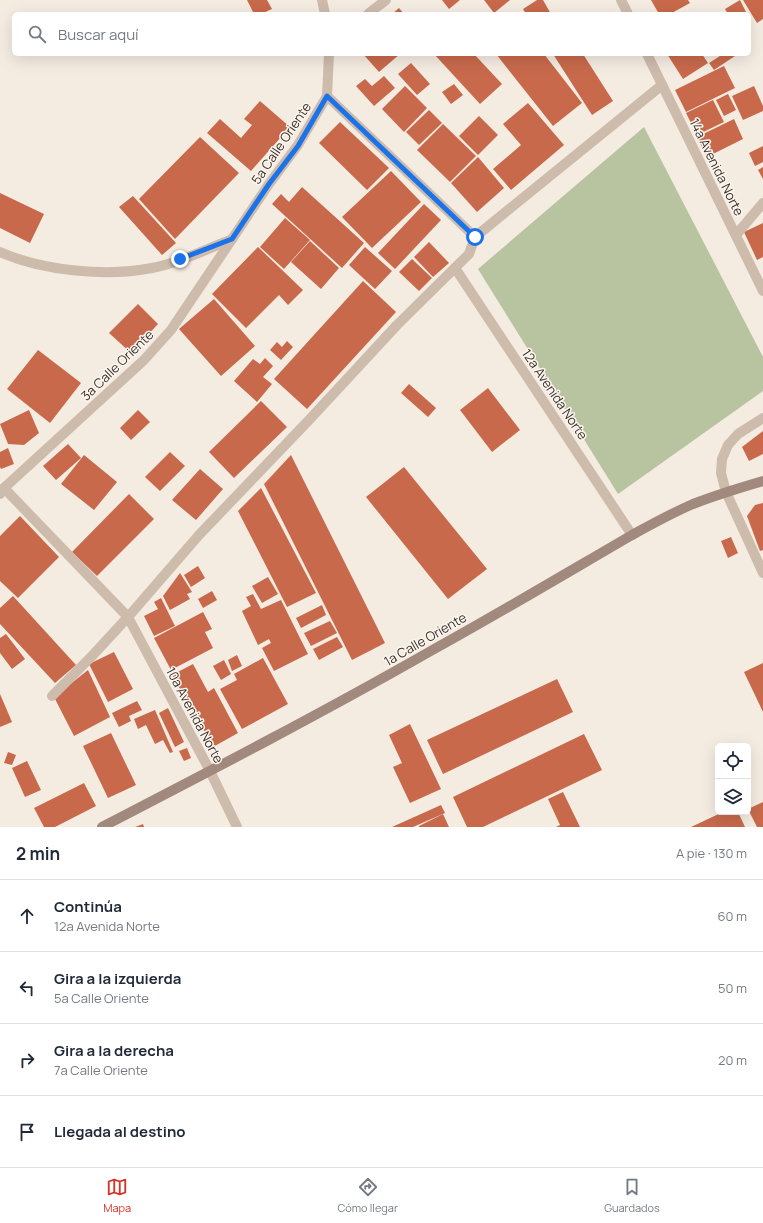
<!DOCTYPE html>
<html lang="es">
<head>
<meta charset="utf-8">
<style>
	body { margin:0; font-family:Manrope,sans-serif; background:#f2f2f3; color:#1f2937 }
	.controls { position:absolute; right:12px; bottom:12px; display:grid; overflow:hidden; border-radius:6px; box-shadow:0 4px 16px #0002 }
	.controls button { width:36px; height:36px; display:grid; place-items:center; padding:0; border:0; border-bottom:1px solid #e0e1e3; background:#fff; color:#1f2937; font:20px sans-serif }
	.stop { position:absolute; width:12px; height:12px; margin:-9px; border:3px solid #1a73e8; border-radius:50%; background:#fff }
	.stop.end { background:#1a73e8; border-color:#fff; box-shadow:0 1px 4px #0008 }
	.list { margin:0; padding:0; list-style:none }
	h2 { display:flex; justify-content:space-between; align-items:center; height:52px; margin:0; padding:0 16px; font-size:17px }
	h2 small { font-size:13px; font-weight:400; color:#747a83 }
	.list li { display:grid; grid-template-columns:26px 1fr auto; gap:12px; align-items:center; box-sizing:border-box; height:72px; padding:0 16px; border-top:1px solid #e0e1e3 }
	.list b { display:block; font-size:15px; white-space:nowrap }
	.list p { margin:0; font-size:13px; white-space:nowrap; color:#747a83 }
	.list em { font-size:13px; font-style:normal; color:#747a83 }
	.icon { flex:none; width:22px; height:22px; fill:none; stroke:currentColor; stroke-width:2; stroke-linecap:round; stroke-linejoin:round }
	.map { position:relative; flex:none; width:763px; height:827px; overflow:hidden }
	.search { position:absolute; background:#fff; box-shadow:0 4px 16px #0002; left:12px; right:12px; top:12px; height:44px; display:flex; align-items:center; gap:10px; box-sizing:border-box; padding:0 14px; border-radius:6px; color:#747a83; font-size:15px }
	.sheet { height:340px; background:#fff }
	nav { display:flex; justify-content:space-around; align-items:center; box-sizing:border-box; height:56px; border-top:1px solid #e0e1e3; background:#fff; font-size:11px; color:#747a83 }
	nav a { display:grid; justify-items:center; gap:2px }
	nav .on { color:#d93025 }
	.map>svg:first-child { display:block }
</style>
</head>
<body>
<div class="map">
<svg width="763" height="827" viewBox="0 0 763 827">
	<rect width="100%" height="100%" fill="#f4ebe1"/>
	<path fill="#b8c4a0" d="M644,127L763,357V391L618,494L478,269Z"/>
	<g fill="#c8694b">
		<path d="M247,0H267L272,9L261,14H254Z"/>
		<path d="M442,0H460L449,9Z"/>
		<path d="M484,0H510L494,13Z"/>
		<path d="M537,0H543L551,14H526L523,9Z"/>
		<path d="M651,0H688L690,3L670,14H659Z"/>
		<path d="M740,0L747,14H728L725,9Z"/>
		<path d="M743,0H763V19L757,23Z"/>
		<path d="M399,8L404,14H392Z"/>
		<path d="M363,54H400L379,72Z"/>
		<path d="M434,54H474L502,84L480,104Z"/>
		<path d="M496,54H544L582,103L553,126Z"/>
		<path d="M553,54H583L613,101L592,115Z"/>
		<path d="M667,54H702L708,63L683,79Z"/>
		<path d="M723,54H734L735,56L714,70L709,63Z"/>
		<path d="M411,63L430,84L417,95L398,74Z"/>
		<path d="M724,66L735,88L686,112L675,90Z"/>
		<path d="M384,76L395,88L374,106L356,86L365,79L372,86Z"/>
		<path d="M454,84L463,95L451,104L442,92Z"/>
		<path d="M405,86L427,108L404,132L382,109Z"/>
		<path d="M754,86L763,106V111L743,120L732,96Z"/>
		<path d="M728,94L736,110L724,116L716,100Z"/>
		<path d="M713,100L724,122L697,135L686,113Z"/>
		<path d="M260,101L290,127L251,171L207,133L220,119L241,138L252,125L244,119Z"/>
		<path d="M528,103L564,145L511,190L493,169L521,145L503,124Z"/>
		<path d="M429,110L442,123L419,145L406,132Z"/>
		<path d="M479,116L498,135L478,155L459,136Z"/>
		<path d="M734,119L743,139L707,157L697,137Z"/>
		<path d="M340,122L389,168L367,190L319,143Z"/>
		<path d="M443,124L476,156L450,182L417,150Z"/>
		<path d="M200,137L239,173L175,239L139,199Z"/>
		<path d="M763,146V162L755,166L749,153Z"/>
		<path d="M478,157L504,188L477,212L451,183Z"/>
		<path d="M763,167V179L758,170Z"/>
		<path d="M391,171L421,202L372,248L342,217Z"/>
		<path d="M302,187L364,243L342,268L272,204L281,194L289,202Z"/>
		<path d="M0,193L44,214L30,243L0,228Z"/>
		<path d="M133,196L176,243L162,255L119,207Z"/>
		<path d="M424,204L441,220L395,269L378,253Z"/>
		<path d="M285,218L310,240L284,269L260,247Z"/>
		<path d="M763,223V257L757,260L744,232Z"/>
		<path d="M310,241L339,268L321,289L291,262Z"/>
		<path d="M429,242L449,263L433,277L414,257Z"/>
		<path d="M258,247L303,290L288,305L279,295L246,328L212,294Z"/>
		<path d="M365,247L392,271L375,289L349,265Z"/>
		<path d="M412,259L432,278L419,291L399,272Z"/>
		<path d="M363,281L396,312L307,409L274,379Z"/>
		<path d="M214,299L255,346L221,376L179,329Z"/>
		<path d="M138,304L158,324L131,353L109,333Z"/>
		<path d="M287,341L293,347L281,360L270,350L277,342L282,347Z"/>
		<path d="M38,350L81,383L50,423L7,389Z"/>
		<path d="M265,358L273,366L263,377L272,384L257,402L234,381L253,359L260,364Z"/>
		<path d="M409,384L436,408L428,417L401,393Z"/>
		<path d="M488,388L520,430L492,452L460,410Z"/>
		<path d="M261,401L287,427L234,478L209,452Z"/>
		<path d="M29,410L39,433L24,445L8,444L0,424Z"/>
		<path d="M138,410L150,422L131,440L120,428Z"/>
		<path d="M763,431V454L749,461L742,447Z"/>
		<path d="M68,444L81,458L56,480L43,466Z"/>
		<path d="M8,448L14,464L1,469L0,467V452Z"/>
		<path d="M170,452L185,466L160,491L145,477Z"/>
		<path d="M84,455L117,482L94,510L61,484Z"/>
		<path d="M291,455L385,643L352,660L264,484Z"/>
		<path d="M404,467L487,569L448,599L366,497Z"/>
		<path d="M200,469L223,489L196,520L172,500Z"/>
		<path d="M261,488L316,593L287,607L238,511Z"/>
		<path d="M129,494L154,519L97,576L72,552Z"/>
		<path d="M763,503V550L760,551L747,516L755,505Z"/>
		<path d="M20,516L59,557L18,598L0,581V536Z"/>
		<path d="M731,537L738,553L728,558L721,541Z"/>
		<path d="M198,566L205,578L191,587L184,575Z"/>
		<path d="M180,573L192,592L187,594L190,599L170,610L163,596Z"/>
		<path d="M268,577L278,594L262,603L252,586Z"/>
		<path d="M212,591L217,600L203,608L198,599Z"/>
		<path d="M253,594L261,609L281,600L308,654L274,671L262,648L271,643L269,639L258,645L242,611L251,606L246,597Z"/>
		<path d="M13,596L76,665L55,683L0,624V608Z"/>
		<path d="M161,598L175,626L154,636L144,616L158,609L154,602Z"/>
		<path d="M322,605L326,615L301,628L296,618Z"/>
		<path d="M203,612L212,629L205,632L213,648L171,670L154,638Z"/>
		<path d="M330,621L337,633L311,646L304,633Z"/>
		<path d="M6,634L25,659L12,669L0,653V638Z"/>
		<path d="M337,637L343,647L319,660L313,649Z"/>
		<path d="M114,652L133,689L108,702L89,664Z"/>
		<path d="M237,655L242,666L232,671L228,660Z"/>
		<path d="M263,658L288,704L242,729L220,689L237,680L234,674Z"/>
		<path d="M224,660L231,674L221,680L213,666Z"/>
		<path d="M763,663V712L744,672Z"/>
		<path d="M193,664L208,692L214,688L238,733L213,747L172,675Z"/>
		<path d="M88,670L110,717L74,736L54,697Z"/>
		<path d="M557,679L573,712L443,774L427,740Z"/>
		<path d="M0,694L12,722L0,727Z"/>
		<path d="M137,701L142,710L129,716L131,721L119,727L112,713Z"/>
		<path d="M168,708L184,742L175,747L159,713Z"/>
		<path d="M155,710L173,752L170,753L163,740L155,744L146,725L138,729L134,719Z"/>
		<path d="M410,724L441,789L410,803L393,767L402,763L389,735Z"/>
		<path d="M111,733L136,785L108,798L83,746Z"/>
		<path d="M584,734L602,770L483,827H467L453,797Z"/>
		<path d="M187,748L191,758L184,761L179,751Z"/>
		<path d="M8,752L16,755L12,765L4,763Z"/>
		<path d="M27,761L41,790L25,797L12,768Z"/>
		<path d="M84,783L96,806L55,827H44L34,808Z"/>
		<path d="M563,792L580,827H556L560,825L548,799Z"/>
		<path d="M763,802V827H757L748,809Z"/>
		<path d="M441,805L445,813L413,827H392Z"/>
		<path d="M723,812H738L745,827H691Z"/>
		<path d="M443,814L449,827H419V826Z"/>
		<path d="M143,824L144,827H135Z"/>
	</g>
	<g fill="none" stroke-linecap="round" stroke-linejoin="round">
		<g stroke="#cdbbac" stroke-width="10">
			<path d="M322,0L325,14"/>
			<path d="M621,0L628,14"/>
			<path d="M368,14L386,0"/>
			<path d="M647,54L763,291"/>
			<path d="M327,96L475,237"/>
			<path d="M736,235L763,203"/>
			<path d="M0,252C43,271 107,277 152,268C178,263 208,249 232,239"/>
			<path d="M455,268L632,535"/>
			<path d="M763,418L738,434L728,445L722,459L721,473L726,492L763,573"/>
			<path d="M4,488L128,617L210,771L237,827"/>
			<path d="M0,494L4,488L144,360L171,330L269,184L298,145L327,96L329,54"/>
			<path d="M52,696L92,656L128,617L199,535L310,419L397,325L469,254L475,237L662,85"/>
		</g>
		<path stroke="#a18a7d" stroke-width="10" d="M102,827C212,770 322,713 429,652C498,614 565,574 632,535C652,524 672,513 693,504C716,495 739,488 763,481"/>
	</g>
	<g fill="none" stroke-linecap="round" stroke-linejoin="round">
		<path stroke="#1a73e8" stroke-width="5" d="M180,259L232,239L269,184L298,146L327,96L475,237"/>
	</g>
	<g text-anchor="middle" stroke-width="3" stroke-linejoin="round" paint-order="stroke">
		<g font-size="13" fill="#3b302b" stroke="#fbf5ee">
			<text transform="translate(281 143) rotate(-56)" y="5">5a Calle Oriente</text>
			<text transform="translate(717 167) rotate(64)" y="5">14a Avenida Norte</text>
			<text transform="translate(117 365) rotate(-44)" y="5">3a Calle Oriente</text>
			<text transform="translate(555 394) rotate(56)" y="5">12a Avenida Norte</text>
			<text transform="translate(425 639) rotate(-30)" y="5">1a Calle Oriente</text>
			<text transform="translate(195 715) rotate(62)" y="5">10a Avenida Norte</text>
		</g>
	</g>
</svg>
<div class="controls">
<button><svg class="icon" aria-label="locate" viewBox="0 0 24 24"><circle cx="12" cy="12" r="6"/><path d="M12 2v4M12 18v4M2 12h4M18 12h4"/></svg></button>
<button><svg class="icon" aria-label="layers" viewBox="0 0 24 24"><path d="M12 4l9 5-9 5-9-5zM3 14l9 5 9-5"/></svg></button>
</div>
<div class="stop" style="left:475px;top:237px"></div>
<div class="stop end" style="left:180px;top:259px"></div>
<div class="search"><svg class="icon" aria-label="search" viewBox="0 0 24 24"><circle cx="10" cy="10" r="6"/><path d="M15 15l6 6"/></svg>Buscar aquí</div>
</div>
<section class="sheet">
<h2>2 min<small>A pie · 130 m</small></h2>
<ul class="list">
<li><svg class="icon" aria-label="ahead" viewBox="0 0 24 24"><path d="M12 20V5M6 11l6-6 6 6"/></svg><div><b>Continúa</b><p>12a Avenida Norte</p></div><em>60 m</em></li>
<li><svg class="icon" aria-label="left" viewBox="0 0 24 24"><path d="M17 20v-9H6M10 6l-5 5 5 5"/></svg><div><b>Gira a la izquierda</b><p>5a Calle Oriente</p></div><em>50 m</em></li>
<li><svg class="icon" aria-label="right" viewBox="0 0 24 24"><path d="M7 20v-9h11M14 6l5 5-5 5"/></svg><div><b>Gira a la derecha</b><p>7a Calle Oriente</p></div><em>20 m</em></li>
<li><svg class="icon" aria-label="arrive" viewBox="0 0 24 24"><path d="M6 21V4h12l-3 4 3 4H6"/></svg><div><b>Llegada al destino</b></div></li>
</ul>
</section>
<nav>
<a class="on"><svg class="icon" aria-label="map" viewBox="0 0 24 24"><path d="M3 6l6-2 6 2 6-2v14l-6 2-6-2-6 2zM9 4v14M15 6v14"/></svg>Mapa</a>
<a><svg class="icon" aria-label="directions" viewBox="0 0 24 24"><path d="M12 3l9 9-9 9-9-9zM9 14v-3h6M13 9l2 2-2 2"/></svg>Cómo llegar</a>
<a><svg class="icon" aria-label="saved" viewBox="0 0 24 24"><path d="M7 4h10v16l-5-4-5 4z"/></svg>Guardados</a>
</nav>
</body>
</html>
